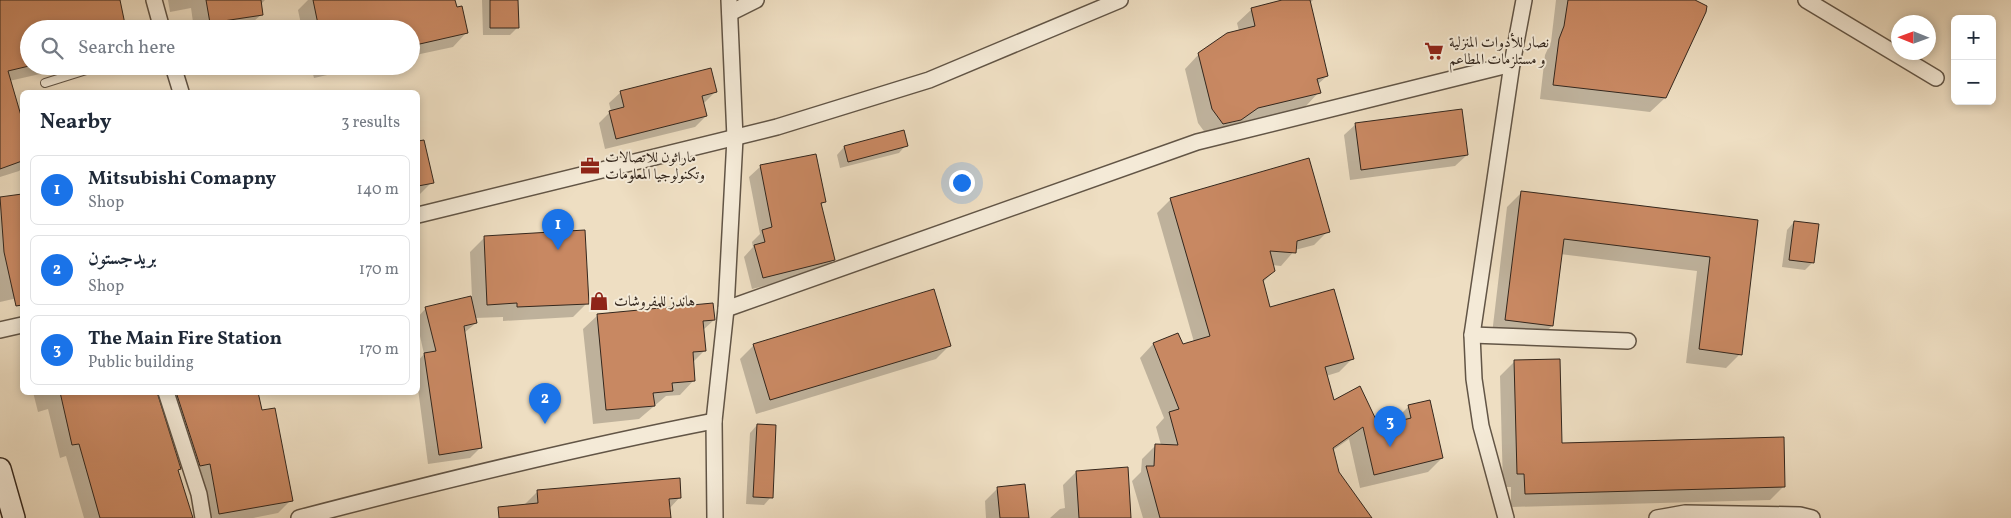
<!DOCTYPE html>
<html lang="en">
<head>
<meta charset="utf-8">
<style>
	body { margin:0; font-family:Vollkorn,Amiri,serif; background:#f6f6f7; color:#1f2937 }
	.controls { position:absolute; right:15px; top:15px; display:grid; overflow:hidden; border-radius:8px; box-shadow:0 2px 8px #0003 }
	.controls button { width:45px; height:45px; display:grid; place-items:center; padding:0; border:0; border-bottom:1px solid #e0e1e3; background:#fff; color:#1f2937; font:25px sans-serif }
	.compass { position:absolute; left:1891px; top:15px; width:45px; height:45px; border-radius:50%; background:#fff; box-shadow:0 2px 8px #0003; rotate:271deg }
	.you { position:absolute; left:961px; top:182px; width:18px; height:18px; margin:-12px; border:4px solid #fff; border-radius:50%; background:#1a73e8; box-shadow:0 0 0 8px #1a73e833 }
	.badge { display:grid; place-items:center; width:32px; height:32px; border-radius:50%; background:#1a73e8; color:#fff; font-size:16px; font-weight:700 }
	.pin { position:absolute; translate:-50% -41px; filter:drop-shadow(0 1px 2px #0008) }
	.pin::after { content:''; position:absolute; top:26px; width:18px; height:15px; background:inherit; clip-path:polygon(0 0,100% 0,50% 100%) }
	.list { margin:0; padding:0; list-style:none }
	h2 { display:flex; justify-content:space-between; align-items:center; height:65px; margin:0; padding:0 20px; font-size:21px }
	h2 small { font-size:16px; font-weight:400; color:#747a83 }
	.list li { display:grid; grid-template-columns:32px 1fr auto; gap:15px; align-items:center; box-sizing:border-box; height:70px; margin:0 10px 10px; padding:0 10px; border:1px solid #e0e1e3; border-radius:8px }
	.list b { display:block; font-size:19px; white-space:nowrap }
	.list p { margin:0; font-size:16px; white-space:nowrap; color:#747a83 }
	.list em { font-size:16px; font-style:normal; color:#747a83 }
	.icon { flex:none; width:28px; height:28px; fill:none; stroke:currentColor; stroke-width:2; stroke-linecap:round; stroke-linejoin:round }
	.map { position:relative; flex:none; width:2011px; height:518px; overflow:hidden }
	.search { position:absolute; background:#fff; box-shadow:0 2px 8px #0003; left:20px; top:20px; width:400px; height:55px; display:flex; align-items:center; gap:12px; box-sizing:border-box; padding:0 18px; border-radius:28px; color:#747a83; font-size:19px }
	.panel { position:absolute; background:#fff; box-shadow:0 2px 8px #0003; left:20px; top:90px; width:400px; height:305px; border-radius:8px }
	.map>svg:first-child { display:block }
</style>
</head>
<body>
<div class="map">
<svg width="2011" height="518" viewBox="0 0 2011 518">
	<rect width="100%" height="100%" fill="#eedec2"/>
	<filter id="stains"><feTurbulence type="fractalNoise" baseFrequency=".004" numOctaves="4"/><feColorMatrix values="0 0 0 0 .2 0 0 0 0 .09 0 0 0 0 .02 0 0 0 .5 -.17"/></filter>
	<radialGradient id="worn" r=".72"><stop offset=".6" stop-color="#630" stop-opacity="0"/><stop offset="1" stop-color="#630" stop-opacity=".3"/></radialGradient>
	<g fill="#0003">
		<path d="M0,0H119L29,29V66H48L40,74L9,81L22,124V168L19,171L0,177Z"/>
		<path d="M168,0H265L260,5L262,14L245,29H194L191,8L170,12Z"/>
		<path d="M308,0H454L466,33L453,47L411,56V29H302L298,10Z"/>
		<path d="M482,0H517L518,27L510,35H483Z"/>
		<path d="M1287,0H1313L1309,4L1327,76L1317,85L1319,92L1305,107L1242,122L1225,134L1209,138L1198,123L1185,69L1199,54L1239,31L1237,23L1252,9Z"/>
		<path d="M1556,0H1692L1665,98L1650,112L1540,99L1545,55L1551,42Z"/>
		<path d="M286,66H367L314,78L311,67Z"/>
		<path d="M621,92H715L703,104L706,116L695,127L605,149L599,123L611,111L609,103Z"/>
		<path d="M1356,124L1467,155L1455,166L1350,180L1344,135Z"/>
		<path d="M903,132L906,145L899,153L840,168L837,155L844,147Z"/>
		<path d="M426,153L432,182L418,196V155Z"/>
		<path d="M761,166L824,202L820,206L834,259L823,271L752,289L744,257L753,247L752,242L760,234L749,177Z"/>
		<path d="M1522,192L1756,221L1740,354L1726,368L1686,363L1697,271L1560,254L1552,326L1537,340L1492,334L1507,207Z"/>
		<path d="M22,195V297L0,302V199Z"/>
		<path d="M1171,199L1328,231L1314,245L1295,250L1281,266L1272,265L1274,271L1262,283L1269,309L1352,359L1339,372L1326,376L1333,402L1378,427L1396,423L1395,420L1409,406L1442,458L1428,472L1360,488L1349,439L1332,451L1338,473L1370,518H1143L1132,481L1141,472L1142,459L1156,445H1161L1156,427L1164,418L1140,358L1153,344L1178,334L1182,345L1194,342L1157,213Z"/>
		<path d="M1794,222L1813,262L1805,270L1782,267L1787,230Z"/>
		<path d="M484,238L587,303L573,317L503,321V317L475,318L476,323L464,333L480,448L470,458L428,464L418,389V361L424,354L418,327V317L426,308L472,297L470,252Z"/>
		<path d="M598,315L714,320L703,330L705,350L692,363L694,380L680,395L666,396L639,419L593,424L583,329Z"/>
		<path d="M754,345H950L936,359L756,414L740,359Z"/>
		<path d="M1514,362L1561,444L1784,486L1770,500L1511,507V487H1503L1500,376Z"/>
		<path d="M33,392H257L261,412L291,500L278,513L253,518H205L162,402L156,397L180,469L177,471L191,518H84L66,456L60,458L48,409L38,412Z"/>
		<path d="M757,425L771,497L764,505L746,504L750,433Z"/>
		<path d="M1076,472L1130,518H1050L1060,509L1065,508L1063,485Z"/>
		<path d="M998,488L1028,518H986L985,501Z"/>
		<path d="M538,491L680,497L669,509V518H504L523,506Z"/>
	</g>
	<g fill="#c88862" stroke="#34271d">
		<path d="M0,0H120L126,29H29V66L8,71L22,119V161L0,169Z"/>
		<path d="M206,0H261L263,15L210,23Z"/>
		<path d="M313,0H455L457,7L462,6L468,33L411,46V29H319Z"/>
		<path d="M490,0H518L519,28H490Z"/>
		<path d="M1282,0H1310L1328,76L1317,79L1321,93L1258,108L1241,120L1223,124L1212,109L1198,53L1227,33L1255,26L1251,8Z"/>
		<path d="M1568,0H1695L1707,6L1706,12L1666,98L1553,85L1559,39L1564,26Z"/>
		<path d="M711,68L717,92L702,96L707,116L616,139L609,111L624,107L620,91Z"/>
		<path d="M1462,109L1468,155L1361,170L1355,123Z"/>
		<path d="M904,130L908,146L848,162L844,146Z"/>
		<path d="M424,140L434,183L418,186V141Z"/>
		<path d="M816,154L826,202L821,203L835,260L763,278L754,245L765,242L762,230L772,227L760,165Z"/>
		<path d="M1309,158L1330,232L1297,241L1296,253L1270,251L1275,271L1263,280L1270,307L1334,289L1354,359L1325,367L1334,400L1360,386L1379,426L1411,418L1408,405L1430,400L1443,458L1374,475L1363,427L1333,448L1339,472L1372,518H1160L1146,466H1154L1155,444L1178,445L1169,412L1179,409L1153,343L1178,333L1183,344L1210,336L1170,198Z"/>
		<path d="M1521,191L1758,220L1742,355L1699,349L1710,257L1564,239L1553,326L1505,320Z"/>
		<path d="M22,194V305L16,306L4,252L0,197Z"/>
		<path d="M1794,221L1819,224L1814,263L1789,260Z"/>
		<path d="M585,230L589,304L517,307V303L487,305L484,236Z"/>
		<path d="M934,289L951,346L770,400L753,344Z"/>
		<path d="M471,296L477,323L464,326L482,448L439,455L424,353L436,351L425,307Z"/>
		<path d="M713,303L715,320L703,321L706,351L693,352L695,381L672,383L673,391L653,393L655,406L606,410L597,314Z"/>
		<path d="M1560,359L1562,443L1784,437L1785,487L1525,494L1524,474H1517L1514,360Z"/>
		<path d="M60,392H157L181,469L178,470L193,518H100L79,444L72,445Z"/>
		<path d="M176,392H258L262,410L275,408L293,501L219,514L210,464L200,466Z"/>
		<path d="M757,424L776,425L773,498L753,497Z"/>
		<path d="M1128,467L1131,518H1079L1076,471Z"/>
		<path d="M680,478L681,498L669,499L671,518H499L498,507L538,503L537,490Z"/>
		<path d="M1025,484L1029,518H1000L997,487Z"/>
	</g>
	<g fill="none" stroke-linecap="round" stroke-linejoin="round">
		<g stroke="#625546" stroke-width="10">
			<path id="lane" d="M45,83L99,66"/>
		</g>
		<g stroke="#625546" stroke-width="18">
			<g id="street">
				<path d="M154,0L162,29"/>
				<path d="M1806,0L1936,78"/>
				<path d="M730,13L756,0"/>
				<path d="M173,66L181,92"/>
				<path d="M418,215L777,127L929,80L1120,0"/>
				<path d="M726,309L1197,142L1512,64"/>
				<path d="M0,330L22,325"/>
				<path d="M1472,335L1628,341"/>
				<path d="M166,392L199,494L203,518"/>
				<path d="M299,518C437,482 575,448 714,421"/>
				<path d="M715,518L714,421L726,309L735,138L729,0"/>
				<path d="M1506,518L1481,426L1474,379L1472,335L1512,64L1524,0"/>
				<path d="M1657,518L1685,513L1800,515L1812,518"/>
			</g>
		</g>
		<g stroke="#34271d" stroke-width="24">
			<path id="secondary" d="M0,469L14,518"/>
		</g>
		<use href="#lane" stroke="#f4ead7" stroke-width="8"/>
		<use href="#street" stroke="#f4ead7" stroke-width="15"/>
		<use href="#secondary" stroke="#f4ead7" stroke-width="21"/>
	</g>
	<defs>
		<g id="supermarket-bare" transform="scale(1.5)"><path d="M-6-5.5h2.5l.6 2H6L4.5 2H-2.5L-4.4-4H-6ZM-1.5 3.2a1.3 1.3 0 1 0 .1 0ZM3 3.2a1.3 1.3 0 1 0 .1 0Z" fill="#8f2418" stroke="#f4ead7" stroke-width="2.5" paint-order="stroke"/></g>
		<g id="office-bare" transform="scale(1.5)"><path d="M-6-3h4V-5.5h4V-3h4V5H-6ZM-1-4.5V-3h2v-1.5ZM-6 0V1H6V0Z" fill="#8f2418" stroke="#f4ead7" stroke-width="2.5" paint-order="stroke"/></g>
		<g id="shop-bare" transform="scale(1.5)"><path d="M-5-2.5h2.3a2.7 3.5 0 0 1 5.4 0H5L5.5 6h-11ZM-1.5-2.5h3a1.5 2.3 0 0 0-3 0Z" fill="#8f2418" stroke="#f4ead7" stroke-width="2.5" paint-order="stroke"/></g>
	</defs>
	<g fill-rule="evenodd">
		<use href="#supermarket-bare" x="1434" y="51"/>
		<use href="#office-bare" x="590" y="166"/>
		<use href="#shop-bare" x="599" y="301"/>
	</g>
	<g text-anchor="middle" stroke-width="4" stroke-linejoin="round" paint-order="stroke">
		<g font-size="15" fill="#34271d" stroke="#f4ead7" text-anchor="start">
			<text x="1449" y="47">نصار للأدوات المنزلية<tspan x="1449" dy="17">و مستلزمات المطاعم</tspan></text>
			<text x="605" y="162">ماراثون للاتصالات<tspan x="605" dy="17">وتكنولوجيا المعلومات</tspan></text>
			<text x="614" y="306">هاندز للمفروشات</text>
		</g>
	</g>
	<rect width="100%" height="100%" filter="url(#stains)"/>
	<rect width="100%" height="100%" fill="url(#worn)"/>
</svg>
<div class="controls">
<button>+</button>
<button>−</button>
</div>
<svg class="compass" viewBox="-18 -18 36 36"><path d="M0-13l5 13h-10z" fill="#e53935"/><path d="M0 13l5-13h-10z" fill="#747a83"/></svg>
<div class="you"></div>
<div class="pin badge" style="left:558px;top:250px">1</div>
<div class="pin badge" style="left:545px;top:424px">2</div>
<div class="pin badge" style="left:1390px;top:447px">3</div>
<div class="search"><svg class="icon" aria-label="search" viewBox="0 0 24 24"><circle cx="10" cy="10" r="6"/><path d="M15 15l6 6"/></svg>Search here</div>
<section class="panel">
<h2>Nearby<small>3 results</small></h2>
<ul class="list">
<li><span class="badge">1</span><div><b>Mitsubishi Comapny</b><p>Shop</p></div><em>140 m</em></li>
<li><span class="badge">2</span><div><b>بريدجستون</b><p>Shop</p></div><em>170 m</em></li>
<li><span class="badge">3</span><div><b>The Main Fire Station</b><p>Public building</p></div><em>170 m</em></li>
</ul>
</section>
</div>
</body>
</html>
